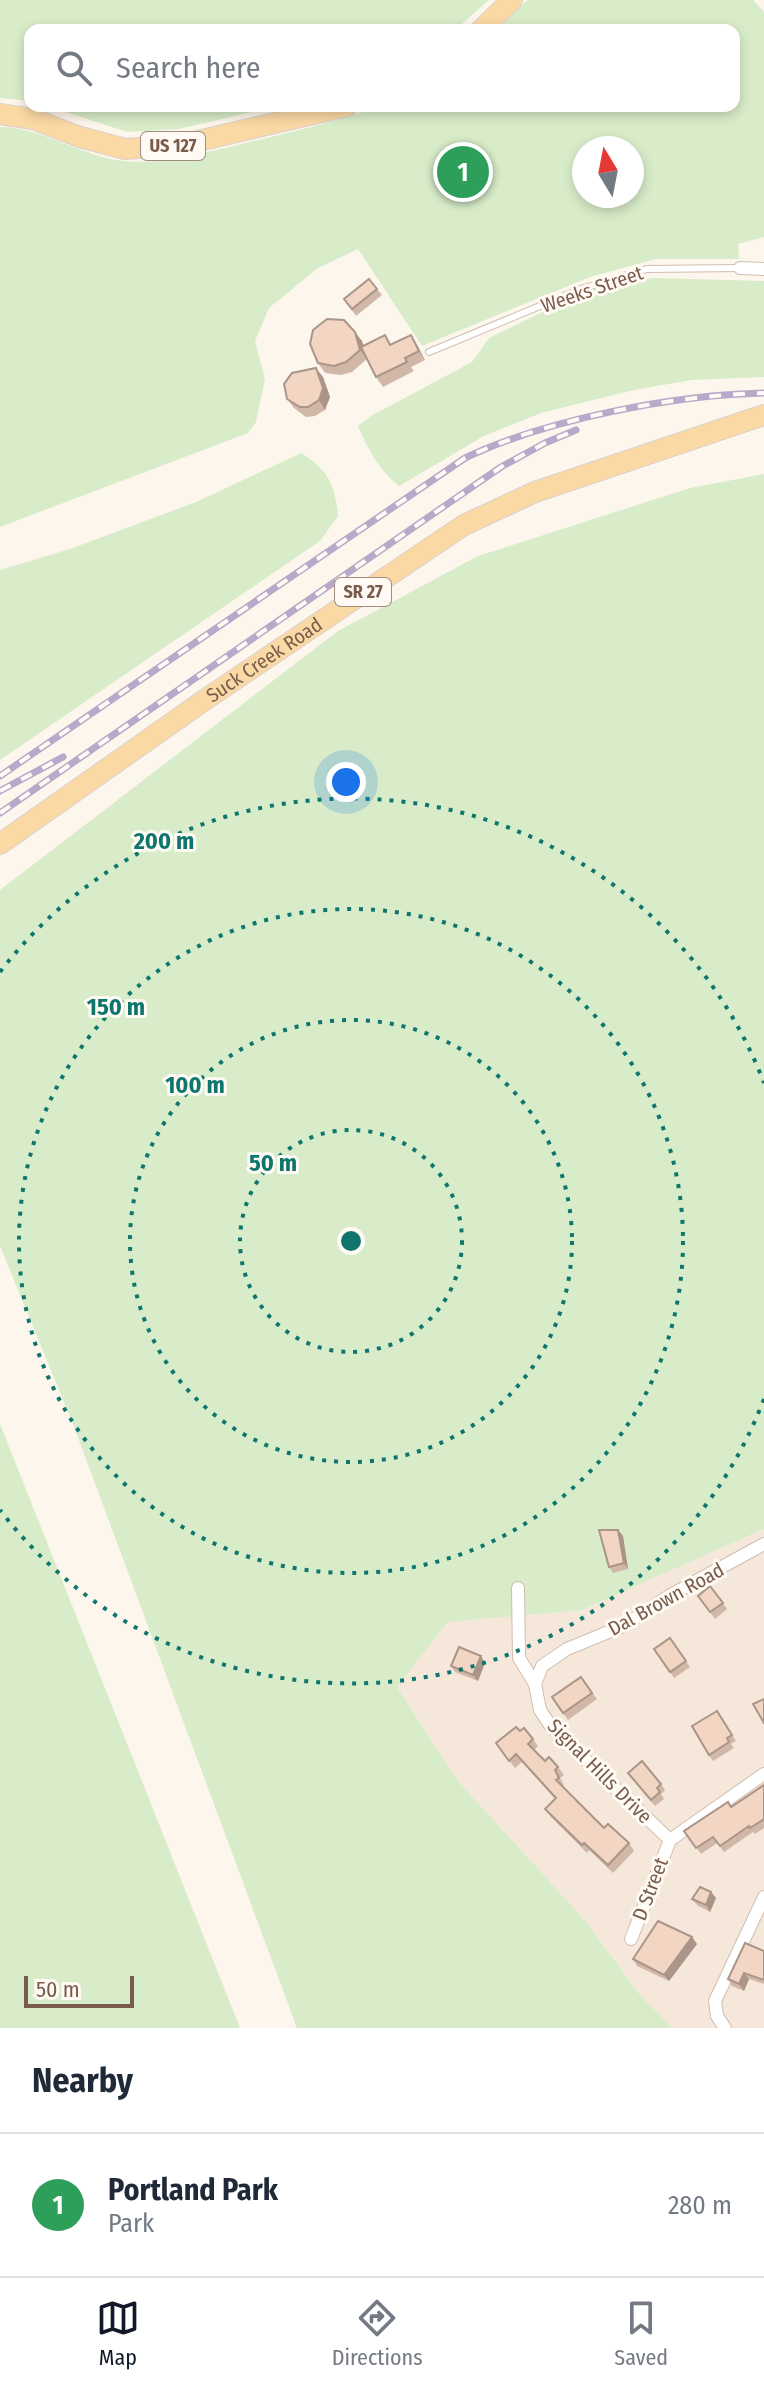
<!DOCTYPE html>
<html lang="en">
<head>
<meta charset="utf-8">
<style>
	body { margin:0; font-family:"Fira Sans Condensed",sans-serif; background:#f2f2f3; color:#1f2937 }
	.compass { position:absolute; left:572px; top:136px; width:72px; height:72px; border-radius:50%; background:#fff; box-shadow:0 4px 12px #0003; rotate:350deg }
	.scale { position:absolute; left:24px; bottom:20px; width:110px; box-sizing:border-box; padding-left:8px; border:4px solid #7a5c4d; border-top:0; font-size:22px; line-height:28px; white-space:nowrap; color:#7a5c4d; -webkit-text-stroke:6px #fffaf3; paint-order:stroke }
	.you { position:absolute; left:346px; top:782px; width:28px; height:28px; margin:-20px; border:6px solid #fff; border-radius:50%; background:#1a73e8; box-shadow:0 0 0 12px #1a73e833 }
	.badge { display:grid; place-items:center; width:52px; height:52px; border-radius:50%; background:#111827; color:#fff; font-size:26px; font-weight:700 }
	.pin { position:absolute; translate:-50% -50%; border:4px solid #fff; box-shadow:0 2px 8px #0006 }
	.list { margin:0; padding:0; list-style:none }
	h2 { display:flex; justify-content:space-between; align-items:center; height:104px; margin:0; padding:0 32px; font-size:34px }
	h2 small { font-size:26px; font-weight:400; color:#747a83 }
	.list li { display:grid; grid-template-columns:52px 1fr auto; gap:24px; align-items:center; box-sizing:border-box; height:144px; padding:0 32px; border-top:2px solid #e0e1e3 }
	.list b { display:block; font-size:30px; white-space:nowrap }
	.list p { margin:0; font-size:26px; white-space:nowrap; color:#747a83 }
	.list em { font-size:26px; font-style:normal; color:#747a83 }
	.icon { flex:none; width:44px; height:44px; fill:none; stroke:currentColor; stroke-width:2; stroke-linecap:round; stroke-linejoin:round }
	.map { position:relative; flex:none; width:764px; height:2028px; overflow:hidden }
	.search { position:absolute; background:#fff; box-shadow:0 4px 12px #0003; left:24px; right:24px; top:24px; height:88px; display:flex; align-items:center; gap:20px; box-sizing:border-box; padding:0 28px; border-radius:16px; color:#747a83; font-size:30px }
	.sheet { height:248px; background:#fff }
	nav { display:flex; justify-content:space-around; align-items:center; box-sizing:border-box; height:112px; border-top:2px solid #e0e1e3; background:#fff; font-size:22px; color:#747a83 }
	nav a { display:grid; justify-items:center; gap:4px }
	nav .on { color:#111827 }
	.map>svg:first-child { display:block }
</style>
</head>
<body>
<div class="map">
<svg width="764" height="2028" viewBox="0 0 764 2028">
	<rect width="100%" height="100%" fill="#fdf6ec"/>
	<path fill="#f5e8da" d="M764,1529V2028H673L641,1996L583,1918L457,1780L397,1687L448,1622L582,1610Z"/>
	<g fill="#d8ecc9" fill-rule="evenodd">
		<path d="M0,0H489L455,30H30V101L0,98Z"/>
		<path d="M528,0H753L764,12V237L738,244L739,259H656L590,277L422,346L358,249L318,268L269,308L255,341L265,379L256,422L248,433L0,527V127C43,127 81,157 124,161C158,165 199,154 233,146C283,134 332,123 381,106H734V30H491ZM584,148H632V196H584Z"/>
		<path d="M47,106H278L179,129L127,132Z"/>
		<path d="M655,278L764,281V377L692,380L634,390L541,413L484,436L399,486C380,471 367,448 358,426L371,416L472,362L489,338L569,299L609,283Z"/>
		<path d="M301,453C329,470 335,485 338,516L320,541L0,760V570L70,549L196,502Z"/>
		<path d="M764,474V1529L582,1610L448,1622L397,1687L457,1780L583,1918L641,1996L673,2028H297L73,1424L0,1246V890L338,631L478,556L690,488Z"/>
		<path d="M0,1424L240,2028H0Z"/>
	</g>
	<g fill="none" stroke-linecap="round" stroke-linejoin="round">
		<g stroke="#d1beb0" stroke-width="8">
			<path id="lane" d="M429,352L581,289L647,269L740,268"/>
		</g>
		<g stroke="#d1beb0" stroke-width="14">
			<g id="street">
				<path d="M740,268L764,269"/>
				<path d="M518,1588L519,1658L535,1684L540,1710L552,1728L670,1840"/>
				<path d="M535,1684L542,1666L567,1649L623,1626L669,1596L764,1544"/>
				<path d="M670,1840L764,1774"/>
				<path d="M631,1939L670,1840"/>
				<path d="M725,2028L717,2016L715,2001L764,1897"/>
			</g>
		</g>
		<g stroke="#dad1cd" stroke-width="22">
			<g id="primary">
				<path d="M481,30L512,0"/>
				<path d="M0,114L33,119L80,137L125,149L181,145L347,106"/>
				<path id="s1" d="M0,844L206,699L464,525L535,492L764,415"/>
			</g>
		</g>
		<use href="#lane" stroke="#fff" stroke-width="6"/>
		<use href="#street" stroke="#fff" stroke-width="12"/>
		<use href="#primary" stroke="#fbd9a5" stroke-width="20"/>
		<g stroke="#b9a8c9" stroke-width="7">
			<g id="rail">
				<path d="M0,776L465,458C547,419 674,395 764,393"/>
				<path d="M0,791L63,757"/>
				<path d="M0,813L501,467L545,443L576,430"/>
			</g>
		</g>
		<use href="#rail" stroke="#fffaf3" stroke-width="4" stroke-dasharray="12" stroke-linecap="butt"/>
	</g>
	<g fill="#d1b7a8">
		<path d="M377,289L382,295L356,316L344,299Z"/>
		<path d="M411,335L417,345L425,360L411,367L414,371L383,387L376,377L366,356L367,359L352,372L341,375L325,373L318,363L362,341L363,346L392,345Z"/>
		<path d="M323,377L330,397L325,410L315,416L306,417L294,408L287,399Z"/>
		<path d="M618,1530L623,1536L628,1569L613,1573L609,1567Z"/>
		<path d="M710,1586L727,1609L715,1619L698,1596Z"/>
		<path d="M670,1638L690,1667L674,1678L654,1649Z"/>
		<path d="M485,1663L478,1681L455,1672L451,1666Z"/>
		<path d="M581,1677L597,1699L568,1720L552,1697Z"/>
		<path d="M717,1711L736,1741L731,1744L734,1748L713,1761L709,1755Z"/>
		<path d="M533,1739L538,1746L534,1750L545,1761L558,1767L564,1775L560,1778L564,1785L563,1786L604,1828L629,1843L634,1851L613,1873L589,1850L587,1853L551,1817L545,1809L555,1799L522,1762L515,1768L496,1743Z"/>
		<path d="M628,1773L661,1784L665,1790L661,1794L664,1799L655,1806Z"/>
		<path d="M764,1785V1828L755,1834L753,1832L724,1852L717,1843L701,1854L684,1831L731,1807Z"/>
		<path d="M711,1892L716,1898L710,1912L697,1905L692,1899Z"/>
		<path d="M697,1944L669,1981L637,1966L633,1959Z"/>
		<path d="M764,1951V1984L749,1979L744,1991L732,1986L728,1979Z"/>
	</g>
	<g fill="#aa9588">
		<path d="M355,332L362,341L367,359L360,350Z"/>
		<path d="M411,335L417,345L425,360L419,351Z"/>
		<path d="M316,368L323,377L330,397L325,410L319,400Z"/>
		<path d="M618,1530L623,1536L628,1569L624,1563Z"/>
		<path d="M481,1656L485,1663L478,1681L473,1675Z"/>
		<path d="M711,1892L716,1898L710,1912L706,1905Z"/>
		<path d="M692,1937L697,1944L669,1981L664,1975Z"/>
		<path d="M744,1973L749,1979L744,1991L739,1984Z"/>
	</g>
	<g fill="#f3d5c3" stroke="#aa9588" stroke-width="2">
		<path d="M369,279L377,289L352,309L344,299Z"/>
		<path d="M327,319L344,320L355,332L360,350L346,362L334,366L318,363L310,344L313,330Z"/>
		<path d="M385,335L390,345L411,335L419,351L405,358L407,362L376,377L361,347Z"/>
		<path d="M316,368L323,388L319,400L308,407H300L287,399L284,384L292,373Z"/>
		<path d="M599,1530H618L624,1563L609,1567Z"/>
		<path d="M710,1586L723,1603L710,1612L698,1596Z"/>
		<path d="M670,1638L686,1661L670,1672L654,1649Z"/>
		<path d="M459,1647L481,1656L473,1675L451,1666Z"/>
		<path d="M581,1677L592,1693L563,1713L552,1697Z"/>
		<path d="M764,1699V1723L753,1704Z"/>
		<path d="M717,1711L732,1735L727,1738L729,1742L709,1755L692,1726Z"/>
		<path d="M516,1727L520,1731L524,1728L533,1739L528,1744L545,1761L549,1757L558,1767L555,1770L559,1778L556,1780L604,1828L608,1824L629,1843L608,1865L584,1843L582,1845L545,1809L556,1798L516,1754L509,1761L496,1743Z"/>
		<path d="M642,1761L661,1784L657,1788L660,1792L651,1800L628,1773Z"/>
		<path d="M764,1785V1819L750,1828L749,1826L720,1846L713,1837L696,1848L684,1831L728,1802L731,1807Z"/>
		<path d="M700,1887L711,1892L706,1905L692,1899Z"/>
		<path d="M658,1921L692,1937L664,1975L633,1959Z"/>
		<path d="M745,1943L764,1951V1980L744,1973L739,1984L728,1979Z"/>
	</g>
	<g fill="none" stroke="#0f766e" stroke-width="4" stroke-dasharray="4 8">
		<circle cx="351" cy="1241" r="111"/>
		<circle cx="351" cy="1241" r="221"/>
		<circle cx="351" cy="1241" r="332"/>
		<path d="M764 1399A442 442 0 0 1 0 1510M0 972A442 442 0 0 1 764 1083"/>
	</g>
	<g text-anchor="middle" stroke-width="6" stroke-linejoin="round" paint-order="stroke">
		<g fill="#fffaf3" stroke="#a28b7f" stroke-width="2">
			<rect x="141" y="132" width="64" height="28" rx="6"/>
			<rect x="335" y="578" width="56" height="28" rx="6"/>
		</g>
		<g font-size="18" font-weight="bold" fill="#7a5c4d">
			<text x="173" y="152">US 127</text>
			<text x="363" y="598">SR 27</text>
		</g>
		<g font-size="20" fill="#7a5c4d" stroke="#fffaf3">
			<text transform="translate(592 289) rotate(-19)" y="7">Weeks Street</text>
			<text dy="7" stroke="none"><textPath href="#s1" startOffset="322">Suck Creek Road</textPath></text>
			<text transform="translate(666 1599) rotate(-29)" y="7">Dal Brown Road</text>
			<text transform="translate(600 1771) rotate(45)" y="7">Signal Hills Drive</text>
			<text transform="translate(650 1889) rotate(-69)" y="7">D Street</text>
		</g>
	</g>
	<circle cx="351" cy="1241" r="12" fill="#0f766e" stroke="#fffaf3" stroke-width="4"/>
	<g font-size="24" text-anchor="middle" font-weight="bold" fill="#0f766e" stroke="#fffaf3" stroke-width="6" stroke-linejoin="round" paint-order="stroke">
		<text x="164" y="849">200 m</text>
		<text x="116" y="1015">150 m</text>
		<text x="195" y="1093">100 m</text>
		<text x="273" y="1171">50 m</text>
	</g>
</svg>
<svg class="compass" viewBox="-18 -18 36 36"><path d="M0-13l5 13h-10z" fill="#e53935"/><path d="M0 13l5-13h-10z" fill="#747a83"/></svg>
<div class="scale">50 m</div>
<div class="you"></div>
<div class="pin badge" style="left:463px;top:172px;background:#2e9e5b">1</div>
<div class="search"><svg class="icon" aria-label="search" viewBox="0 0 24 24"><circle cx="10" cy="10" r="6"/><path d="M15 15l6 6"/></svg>Search here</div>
</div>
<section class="sheet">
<h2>Nearby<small></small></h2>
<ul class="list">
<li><span class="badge" style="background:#2e9e5b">1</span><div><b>Portland Park</b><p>Park</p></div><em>280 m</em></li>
</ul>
</section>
<nav>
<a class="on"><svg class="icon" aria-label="map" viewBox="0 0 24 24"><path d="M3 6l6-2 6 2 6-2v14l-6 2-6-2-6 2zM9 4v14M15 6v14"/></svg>Map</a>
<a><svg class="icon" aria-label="directions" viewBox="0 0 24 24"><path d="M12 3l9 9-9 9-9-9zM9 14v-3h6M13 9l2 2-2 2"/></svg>Directions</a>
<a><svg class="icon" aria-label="saved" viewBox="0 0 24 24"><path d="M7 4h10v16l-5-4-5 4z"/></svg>Saved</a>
</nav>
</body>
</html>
